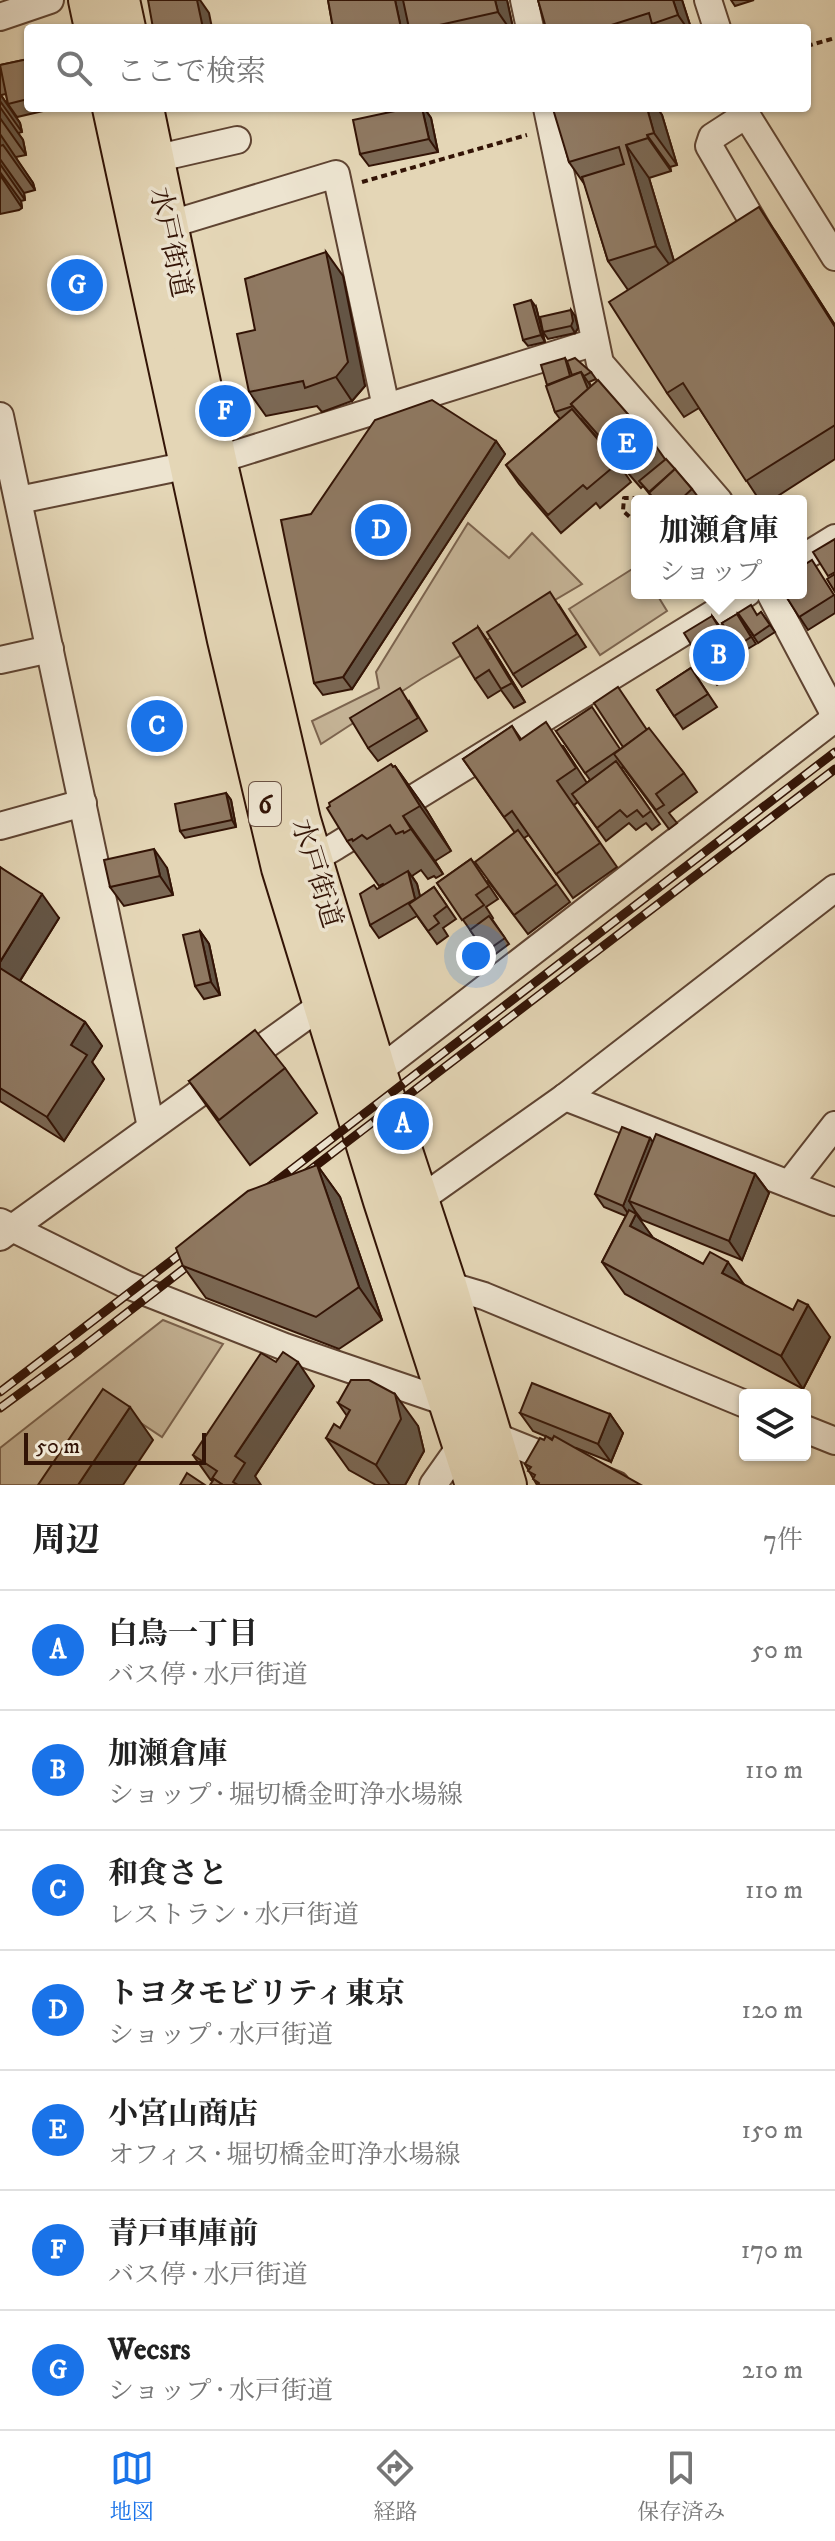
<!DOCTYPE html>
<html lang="ja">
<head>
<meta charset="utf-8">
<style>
	body { margin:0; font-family:"IM FELL DW Pica","Noto Serif JP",serif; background:#f6f6f6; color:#222 }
	.controls { position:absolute; right:24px; bottom:24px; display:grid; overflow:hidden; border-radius:8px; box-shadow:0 2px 6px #0004 }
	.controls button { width:72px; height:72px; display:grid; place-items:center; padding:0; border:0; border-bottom:2px solid #e0e0e0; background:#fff; color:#222; font:40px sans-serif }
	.scale { position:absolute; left:24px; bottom:20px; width:182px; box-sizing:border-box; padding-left:8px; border:4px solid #331406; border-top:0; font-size:22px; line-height:28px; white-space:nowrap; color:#331406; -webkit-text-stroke:6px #ede4d0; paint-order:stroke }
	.you { position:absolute; left:476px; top:956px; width:28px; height:28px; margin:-20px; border:6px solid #fff; border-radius:50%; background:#1a73e8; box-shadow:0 0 0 12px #1a73e833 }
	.badge { display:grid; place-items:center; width:52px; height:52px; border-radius:50%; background:#1a73e8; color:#fff; font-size:26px; font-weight:700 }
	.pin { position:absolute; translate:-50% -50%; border:4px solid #fff; box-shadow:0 2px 8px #0006 }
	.popup { position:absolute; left:631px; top:495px; width:176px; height:104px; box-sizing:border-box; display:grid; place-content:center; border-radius:8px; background:#fff; filter:drop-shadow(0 2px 6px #0005); font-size:26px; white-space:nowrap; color:#767676 }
	.popup b { font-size:30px; color:#222 }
	.popup::after { content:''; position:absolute; left:50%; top:100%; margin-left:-16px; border:16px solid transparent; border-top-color:#fff }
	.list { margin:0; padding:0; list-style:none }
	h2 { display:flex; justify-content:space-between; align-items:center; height:104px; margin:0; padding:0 32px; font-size:34px }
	h2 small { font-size:26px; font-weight:400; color:#767676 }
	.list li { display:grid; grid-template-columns:52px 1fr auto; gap:24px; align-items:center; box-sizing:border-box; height:120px; padding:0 32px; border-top:2px solid #e0e0e0 }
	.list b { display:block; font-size:30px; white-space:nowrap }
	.list p { margin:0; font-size:26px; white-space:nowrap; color:#767676 }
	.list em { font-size:26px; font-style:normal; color:#767676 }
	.icon { flex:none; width:44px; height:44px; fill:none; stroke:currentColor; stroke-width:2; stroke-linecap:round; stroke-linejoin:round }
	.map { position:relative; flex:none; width:835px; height:1485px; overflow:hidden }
	.search { position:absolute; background:#fff; box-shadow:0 2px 6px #0004; left:24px; right:24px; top:24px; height:88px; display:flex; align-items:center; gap:20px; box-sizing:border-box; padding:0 28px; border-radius:8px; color:#767676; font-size:30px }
	.sheet { height:944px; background:#fff }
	nav { display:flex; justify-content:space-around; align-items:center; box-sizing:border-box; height:112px; border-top:2px solid #e0e0e0; background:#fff; font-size:22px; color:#767676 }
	nav a { display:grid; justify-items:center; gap:4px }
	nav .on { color:#1a73e8 }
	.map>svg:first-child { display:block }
</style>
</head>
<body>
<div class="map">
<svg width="835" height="1485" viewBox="0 0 835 1485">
	<rect width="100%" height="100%" fill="#e4d6b6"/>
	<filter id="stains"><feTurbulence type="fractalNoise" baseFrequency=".0025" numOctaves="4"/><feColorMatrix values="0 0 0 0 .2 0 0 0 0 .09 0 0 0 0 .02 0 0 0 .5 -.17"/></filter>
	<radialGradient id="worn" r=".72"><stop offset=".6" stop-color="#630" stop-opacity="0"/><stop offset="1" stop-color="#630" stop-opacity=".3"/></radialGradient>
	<g fill="#c6b598" stroke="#7c644f" stroke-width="2">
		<path d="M468,523L509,558L532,533L582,584L421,679L321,744L312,721L379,688L376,672Z"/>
		<path d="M637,566V593H656L667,611L600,655L569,609Z"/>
		<path d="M163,1320L223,1344L162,1437L103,1398L45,1485H0V1448Z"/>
	</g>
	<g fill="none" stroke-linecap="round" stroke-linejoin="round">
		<g stroke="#5f4432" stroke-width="30">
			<g id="minor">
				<path d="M524,0L530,28"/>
				<path d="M708,0L717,28"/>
				<path d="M0,17L50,0"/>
				<path d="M547,108L600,363L719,501"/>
				<path d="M742,108L835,257"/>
				<path d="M746,115L712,137L709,146L766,244"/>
				<path d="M154,159L237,140"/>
				<path d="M168,225L336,174L386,407"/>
				<path d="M0,416L151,1127"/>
				<path d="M217,460L595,342"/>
				<path d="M19,500L189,465"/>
				<path d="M801,559L835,538"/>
				<path d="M770,593L831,708L835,722"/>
				<path d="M0,660L50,649"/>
				<path d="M0,826L83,803"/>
				<path d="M299,864L312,860L336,846L747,593"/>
				<path d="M377,1072L834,719"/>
				<path d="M565,1097L835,1202"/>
				<path d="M789,1184L835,1125"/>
				<path d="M418,1201L565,1097L835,888"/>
				<path d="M0,1222L125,1284L285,1347L449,1403"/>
				<path d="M0,1237L323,1004"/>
				<path d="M447,1285L484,1296L745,1404"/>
				<path d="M805,1429L835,1441"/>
				<path d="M492,1435L616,1485"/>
				<path d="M433,1485L462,1444"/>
			</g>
		</g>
		<g stroke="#331406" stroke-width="42">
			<g id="highway">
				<path d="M88,0L94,28"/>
				<path d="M120,0L126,28"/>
				<path d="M112,108L227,640L281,868L383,1201L475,1485"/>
				<path d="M144,108L217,460L301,820L377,1072L447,1285L507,1485"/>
			</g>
		</g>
		<g stroke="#331406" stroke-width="4" stroke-dasharray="6 4" stroke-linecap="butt">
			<path d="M807,46L835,38"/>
			<path d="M362,182L527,135"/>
			<path d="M637,502L633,498H624L623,511L637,523"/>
		</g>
		<use href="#minor" stroke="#ede4d0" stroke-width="26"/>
		<use href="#highway" stroke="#e4d6b6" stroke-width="38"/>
		<g stroke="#331406" stroke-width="9">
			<g id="rail">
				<path d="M301,1177L835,769"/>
				<path d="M261,1193L835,752"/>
				<path d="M0,1392L197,1241"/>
				<path d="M0,1408L79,1350L203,1254"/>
			</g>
		</g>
		<use href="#rail" stroke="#ede4d0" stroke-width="6" stroke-dasharray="18" stroke-linecap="butt"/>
	</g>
	<g fill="#7b6854" stroke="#331406" stroke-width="2">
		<path d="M328,0H507L513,28H333Z"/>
		<path d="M538,0H682L691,28H546Z"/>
		<path d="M731,0H754L735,6Z"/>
		<path d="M28,59V108H56L17,117L8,104L6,94L1,95L20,123L22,132L18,133L23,140L26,155L16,157L17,160L33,183L35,190L24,193L25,200L21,201L22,208L19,210L0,214V64V65Z"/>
		<path d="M409,108H424L431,118L438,152L369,166L360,154Z"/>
		<path d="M555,108H657L662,115L677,165L670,167L671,171L649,178L674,261L775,231L835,325V459L770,501H760L699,408L684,417L667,393L628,290L608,261L585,185L569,162Z"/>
		<path d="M343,276L365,386L352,401L322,412L317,406L266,416L249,392L255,330Z"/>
		<path d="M536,307L545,342L528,346L523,340Z"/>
		<path d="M575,316L578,328L575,333L548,339L543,332Z"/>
		<path d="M565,358L568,363L591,372L596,379L589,382L591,386L655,445L665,459L692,489L701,501H655L643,486L641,488L581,419H580L618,463L631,482L600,508L596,503L561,533L519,484L506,465L560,419L555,412L547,385Z"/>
		<path d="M496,441L505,454L352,689L323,695L314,683L311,514Z"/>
		<path d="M784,593L835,595V613L808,630Z"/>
		<path d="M559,605L586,647L522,687L513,674Z"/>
		<path d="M761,612L775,632L758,643L738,613L758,615Z"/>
		<path d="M737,614L756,644L741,653L722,623Z"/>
		<path d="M712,616L745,668L717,685L708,672Z"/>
		<path d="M478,627L491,646L525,702L514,708L501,690L488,698L475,679Z"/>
		<path d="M691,668L717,707L683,729L657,690Z"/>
		<path d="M409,701L427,731L378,761L368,748Z"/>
		<path d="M512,726L521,739L563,746L587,783L590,780L556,731L621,749L648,730L684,773L697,792L669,813L677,823L669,829L623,767L621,768L660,824L652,830L646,823L636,830L629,823L606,841L578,802L574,805L617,867L573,898L529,835L524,838L570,902L528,934L488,881L515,833L463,759Z"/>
		<path d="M395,766L427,811L451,851L435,861L443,874L436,878L434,876L428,879L421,870L412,876L417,884L420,897L434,887L456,919L443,928L448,936L437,944L417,916L379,938L370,925L384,885L383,884L379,886L347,841L393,767Z"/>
		<path d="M226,793L231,800L236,827L185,838L180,831Z"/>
		<path d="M471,859L498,899L486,907L493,918L492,919L509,944L490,958L437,883Z"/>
		<path d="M0,867L59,918L20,981L85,1022L102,1046L92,1062L104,1079L64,1141L0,1101Z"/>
		<path d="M167,868L173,895L124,906L110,887Z"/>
		<path d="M200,931L209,944L220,995L204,999L195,986Z"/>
		<path d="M285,1068L317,1113L250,1165L221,1126L189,1081Z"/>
		<path d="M650,1138L653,1142L755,1174L769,1193L742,1260L642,1220L635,1211V1213L653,1238L744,1285L830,1337L803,1389L625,1294L602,1262L626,1216L604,1207L595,1194Z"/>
		<path d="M317,1165L340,1197L382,1320L339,1349L206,1298L183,1266Z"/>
		<path d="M314,1386L255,1476L212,1481L210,1479L193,1455Z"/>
		<path d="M338,1403L418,1426L424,1451L405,1485H376L349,1470L326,1438L340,1428L347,1416Z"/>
		<path d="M520,1413L610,1414L623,1433L611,1462L576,1448L537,1485L525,1464L544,1440L552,1439L533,1431Z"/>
	</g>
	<g fill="#645545" stroke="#331406" stroke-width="2">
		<path d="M192,0H200L209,13L212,28H203Z"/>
		<path d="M395,0H404L410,28H401Z"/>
		<path d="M495,0H507L513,28H509L498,12Z"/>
		<path d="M673,0H682L691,28H687L678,15Z"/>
		<path d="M0,94L20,123L22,132L0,101Z"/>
		<path d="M0,107L23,140L26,155L0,118Z"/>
		<path d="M422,108H424L431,118L438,152L429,139Z"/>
		<path d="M647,108H657L662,115L677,165L654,133Z"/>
		<path d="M0,134L33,183L35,190L3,145L0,146Z"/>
		<path d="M647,135L670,167L671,171L648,138Z"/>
		<path d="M626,145L649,178L679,278L656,246Z"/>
		<path d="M0,159L24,193L25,200L0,164Z"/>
		<path d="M0,172L21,201L22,208L0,175Z"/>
		<path d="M759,207L775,231L835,325V327Z"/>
		<path d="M326,252L343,276L365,386L352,401L336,377Z"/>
		<path d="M531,300L536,307L545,342L541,335Z"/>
		<path d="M571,310L575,316L578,328L575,333L571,326Z"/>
		<path d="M581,372L590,385L598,405L589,392Z"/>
		<path d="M496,441L505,454L352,689L343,677Z"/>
		<path d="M712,616L721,628L745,668L736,655Z"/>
		<path d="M478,627L491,646L525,702L512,683Z"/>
		<path d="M391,764L416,800L395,766L427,811L451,851Z"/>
		<path d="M226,793L231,800L236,827L232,820Z"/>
		<path d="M403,816L435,861L443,874L411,829Z"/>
		<path d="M154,849L167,868L173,895L160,876Z"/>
		<path d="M408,871L417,884L424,912L415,899Z"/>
		<path d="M42,894L59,918L14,990L0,971V962Z"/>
		<path d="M200,931L209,944L220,995L211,982Z"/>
		<path d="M85,1022L102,1046L92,1062L104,1079L64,1141L47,1117L71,1045Z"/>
		<path d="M650,1138L659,1151L629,1201L635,1211L632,1219L623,1206Z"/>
		<path d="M317,1165L340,1197L382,1320L359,1287Z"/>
		<path d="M755,1174L769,1193L742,1260L729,1241Z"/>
		<path d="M636,1214L659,1246L630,1226Z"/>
		<path d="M728,1262L751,1294L722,1273Z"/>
		<path d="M808,1305L830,1337L803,1389L781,1356Z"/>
		<path d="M298,1362L314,1386L255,1476L261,1485H235L233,1482L235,1456Z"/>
		<path d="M395,1394L418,1426L424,1451L405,1485H390L376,1465Z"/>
		<path d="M130,1407L153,1440L123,1485H78Z"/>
		<path d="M610,1414L623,1433L611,1462L598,1444Z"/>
	</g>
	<g fill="#8f7962" stroke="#331406" stroke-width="2">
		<path d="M148,0H197L203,28H153Z"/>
		<path d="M328,0H395L401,28H333Z"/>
		<path d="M403,0H495L498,12L426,28H409Z"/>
		<path d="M538,0H673L678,15L652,24L649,13L602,28H546Z"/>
		<path d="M28,59V99L8,104L0,65Z"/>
		<path d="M409,108H422L429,139L360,154L353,120Z"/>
		<path d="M555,108H647L654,133L647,135L648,138L626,145L656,246L608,261L582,177L624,164L619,147L569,162L553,109Z"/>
		<path d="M759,207L835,327V425L746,481L683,383L667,393L609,302Z"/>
		<path d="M326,252L348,362L336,377L305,388L303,381L249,392L237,334L255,330L245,279Z"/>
		<path d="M531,300L541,335L523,340L514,305Z"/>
		<path d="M571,310L573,321L571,326L543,332L540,317Z"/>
		<path d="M565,358L570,376L547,385L541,365Z"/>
		<path d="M575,358L591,372L584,376L581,372L572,375L567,361Z"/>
		<path d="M581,372L588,389L571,404L573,406L555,412L546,386Z"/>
		<path d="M598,380L655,445L628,469L571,404Z"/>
		<path d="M432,400L496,441L343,677L314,683L281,520L311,514L375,420Z"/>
		<path d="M572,409L618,463L587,489L583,485L548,515L506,465Z"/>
		<path d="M666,459L675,469L649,492L639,481Z"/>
		<path d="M675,469L692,489L679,501H656L649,493Z"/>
		<path d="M835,539V572L828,576L813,552Z"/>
		<path d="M812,560L834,595L799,617L784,593H801V567Z"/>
		<path d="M835,574V592L827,579Z"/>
		<path d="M550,592L577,634L513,674L487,632Z"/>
		<path d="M751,605L757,615L761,612L770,625L754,636L738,613Z"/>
		<path d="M737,614L751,637L737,646L722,623Z"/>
		<path d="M712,616L736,655L708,672L684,633Z"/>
		<path d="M478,627L512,683L501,689L489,670L475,679L453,643Z"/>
		<path d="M691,668L708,694L674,716L657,690Z"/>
		<path d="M618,687L647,730L623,747L594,703Z"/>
		<path d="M400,688L418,718L368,748L350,718Z"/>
		<path d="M592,707L620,749L585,773L556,731Z"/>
		<path d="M546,722L576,768L557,781L600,843L556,874L512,811L504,817L463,759L512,726L520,740Z"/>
		<path d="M649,728L684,773L656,794L664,805L656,810L614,754Z"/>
		<path d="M616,761L651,811L643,817L637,810L627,817L620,810L597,828L572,794Z"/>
		<path d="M391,764L393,767L395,766L420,806L403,816L411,829L404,833L403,831L396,834L390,825L367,839L362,835L353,841L352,839L347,841L327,808L330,806L329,803Z"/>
		<path d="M226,793L232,820L180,831L175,804Z"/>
		<path d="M518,830L557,884L514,915L475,862Z"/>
		<path d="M154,849L160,876L110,887L104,860Z"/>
		<path d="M471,859L489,886L476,895L484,905L462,920L437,883Z"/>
		<path d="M0,867L42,894L0,962Z"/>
		<path d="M408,871L415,899L370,925L360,894L374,885L377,889Z"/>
		<path d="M434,887L447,906L434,916L439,923L428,931L409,904Z"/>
		<path d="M489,916L505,938L485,952L470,930Z"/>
		<path d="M200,931L211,982L195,986L183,935Z"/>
		<path d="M0,968L85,1022L71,1045L87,1055L47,1117L0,1088Z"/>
		<path d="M255,1030L285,1068L219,1120L189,1081Z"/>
		<path d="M622,1127L650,1138L623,1206L595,1194Z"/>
		<path d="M656,1134L755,1174L729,1241L629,1201Z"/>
		<path d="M317,1165L359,1287L316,1317L183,1266L176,1248L248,1191Z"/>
		<path d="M629,1210L636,1214L630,1226L703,1264L710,1252L728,1262L722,1273L793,1310L798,1300L808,1305L781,1356L602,1262Z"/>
		<path d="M283,1352L298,1362L235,1456L245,1463L233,1482L238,1485H223L214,1479L213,1481L211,1480L217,1471L193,1455L261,1353L276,1362Z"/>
		<path d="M351,1380H369L395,1394L401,1419L376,1465L326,1438L334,1424L340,1428L350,1410L338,1403Z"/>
		<path d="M532,1383L610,1414L598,1444L520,1413Z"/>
		<path d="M103,1389L130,1407L78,1485H38Z"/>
		<path d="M546,1436L552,1440L554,1436L641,1485H538L539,1483L533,1479L535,1475L528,1471L531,1467L525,1464L540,1438L544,1440Z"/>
		<path d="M187,1473L205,1485H180Z"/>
		<path d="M214,1479L223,1485H210Z"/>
	</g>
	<g text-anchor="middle" stroke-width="7" stroke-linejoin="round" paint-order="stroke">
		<rect fill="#ede4d0" stroke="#6b5243" stroke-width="2" x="249" y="782" width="32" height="44" rx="6"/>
		<g font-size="26" font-weight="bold" fill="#331406">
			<text x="265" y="813">6</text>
		</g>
		<g font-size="28" fill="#331406" stroke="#ede4d0">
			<text transform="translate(172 242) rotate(78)" y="10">水戸街道</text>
			<text transform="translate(318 873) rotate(73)" y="10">水戸街道</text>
		</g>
	</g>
	<rect width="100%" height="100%" filter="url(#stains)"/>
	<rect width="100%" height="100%" fill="url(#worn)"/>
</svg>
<div class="controls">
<button><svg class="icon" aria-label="layers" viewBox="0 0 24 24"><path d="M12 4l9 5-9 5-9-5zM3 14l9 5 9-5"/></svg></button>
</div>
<div class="scale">50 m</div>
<div class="you"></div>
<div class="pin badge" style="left:403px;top:1124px">A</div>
<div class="pin badge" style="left:719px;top:655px">B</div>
<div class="popup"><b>加瀬倉庫</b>ショップ</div>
<div class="pin badge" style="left:157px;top:726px">C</div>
<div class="pin badge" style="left:381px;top:530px">D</div>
<div class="pin badge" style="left:627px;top:444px">E</div>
<div class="pin badge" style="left:225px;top:411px">F</div>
<div class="pin badge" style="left:77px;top:285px">G</div>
<div class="search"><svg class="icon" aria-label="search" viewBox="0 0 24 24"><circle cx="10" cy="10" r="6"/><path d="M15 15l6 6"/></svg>ここで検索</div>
</div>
<section class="sheet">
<h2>周辺<small>7件</small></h2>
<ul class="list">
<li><span class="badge">A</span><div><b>白鳥一丁目</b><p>バス停 · 水戸街道</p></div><em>50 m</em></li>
<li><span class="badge">B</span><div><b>加瀬倉庫</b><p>ショップ · 堀切橋金町浄水場線</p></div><em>110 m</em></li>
<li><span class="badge">C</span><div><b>和食さと</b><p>レストラン · 水戸街道</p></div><em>110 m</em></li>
<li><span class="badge">D</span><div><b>トヨタモビリティ東京</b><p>ショップ · 水戸街道</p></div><em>120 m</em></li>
<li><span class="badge">E</span><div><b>小宮山商店</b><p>オフィス · 堀切橋金町浄水場線</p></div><em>150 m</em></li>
<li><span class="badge">F</span><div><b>青戸車庫前</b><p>バス停 · 水戸街道</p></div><em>170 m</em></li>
<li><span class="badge">G</span><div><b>Wecsrs</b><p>ショップ · 水戸街道</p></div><em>210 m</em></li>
</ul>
</section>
<nav>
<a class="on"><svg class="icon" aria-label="map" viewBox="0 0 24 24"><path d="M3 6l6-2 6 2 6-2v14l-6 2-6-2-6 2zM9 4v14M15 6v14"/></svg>地図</a>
<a><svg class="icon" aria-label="directions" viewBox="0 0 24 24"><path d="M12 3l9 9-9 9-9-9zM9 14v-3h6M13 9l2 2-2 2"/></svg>経路</a>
<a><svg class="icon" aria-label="saved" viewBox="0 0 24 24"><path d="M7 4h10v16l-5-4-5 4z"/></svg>保存済み</a>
</nav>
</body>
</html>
